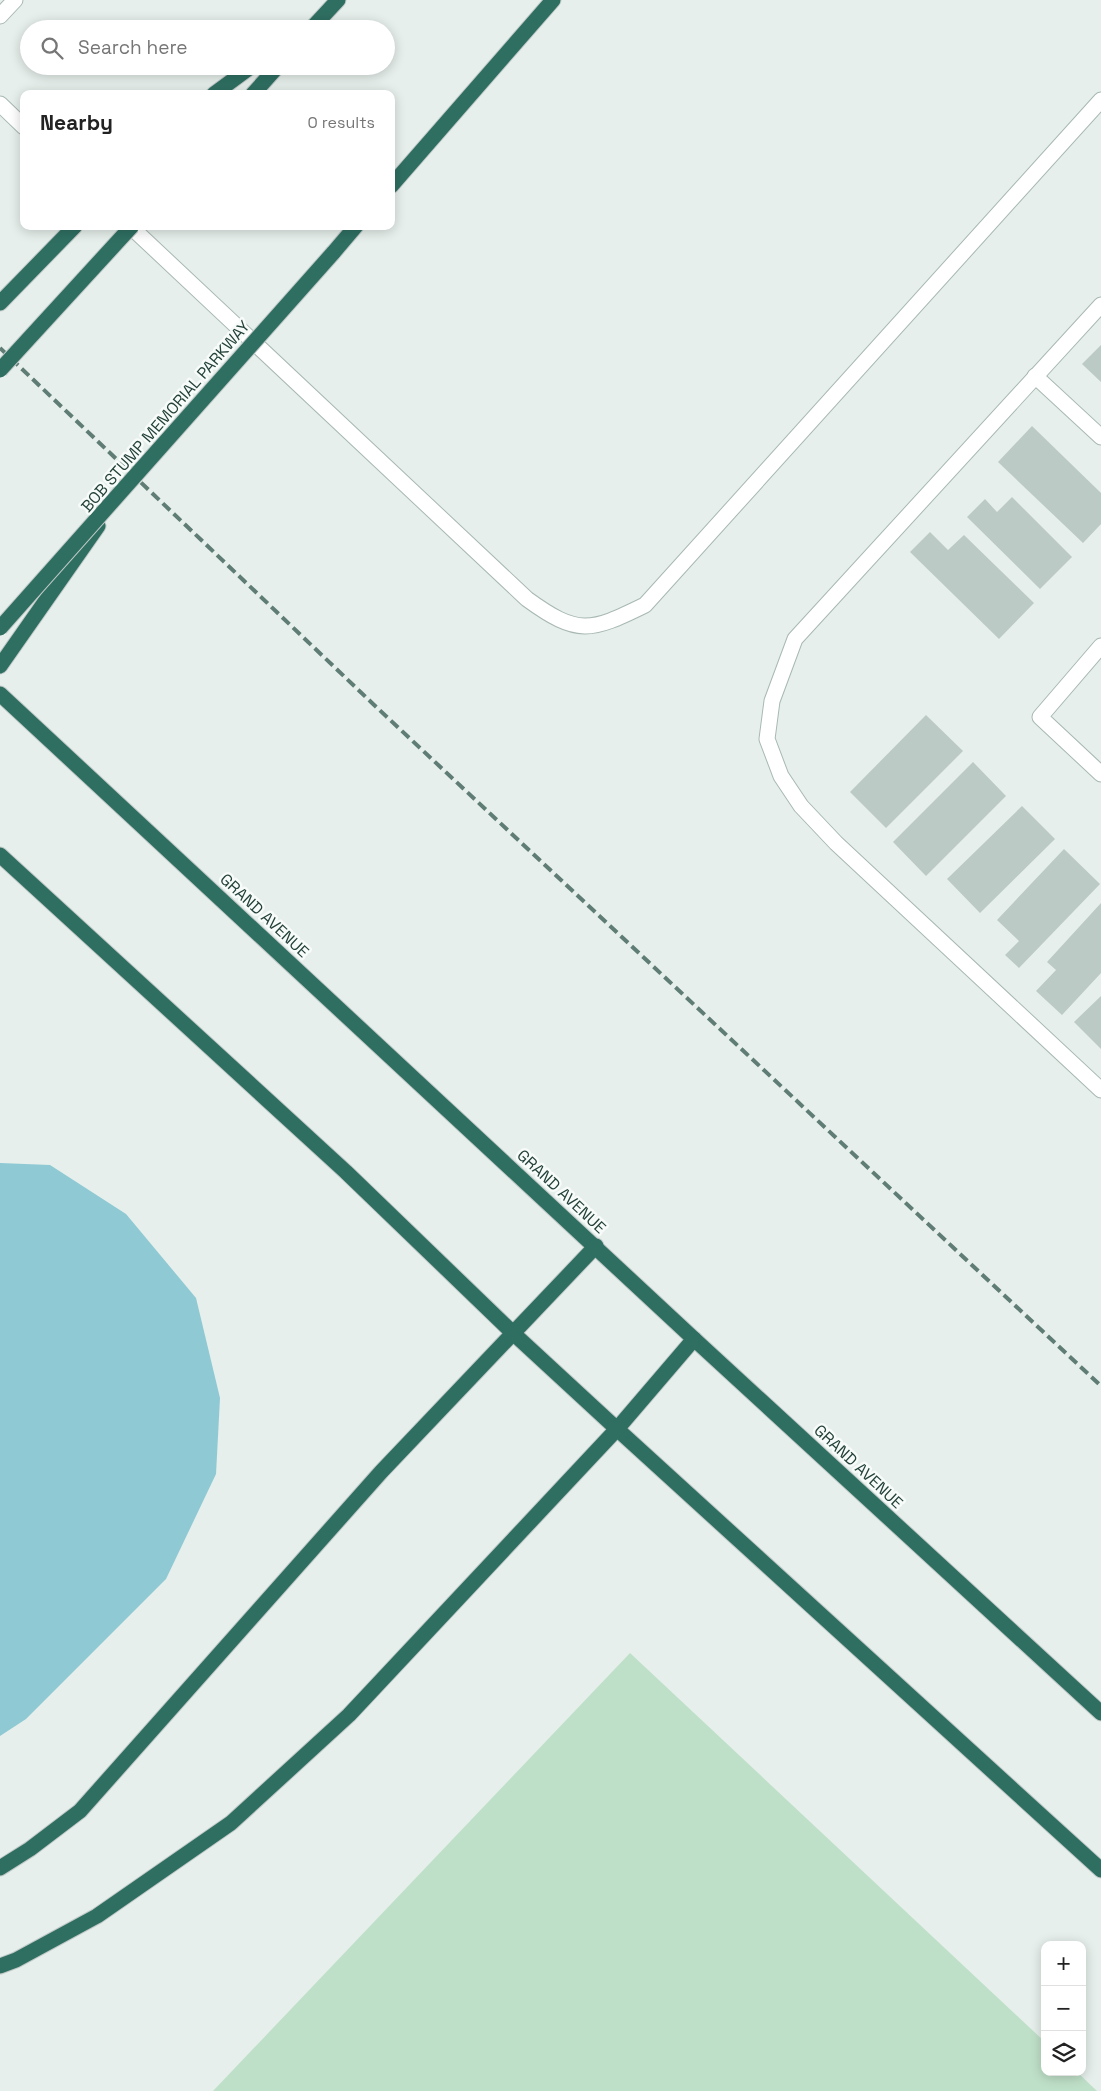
<!DOCTYPE html>
<html lang="en">
<head>
<meta charset="utf-8">
<style>
	body { margin:0; font-family:"Space Grotesk",sans-serif; background:#f6f6f6; color:#222 }
	.controls { position:absolute; right:15px; bottom:15px; display:grid; overflow:hidden; border-radius:10px; box-shadow:0 2px 12px #0003 }
	.controls button { width:45px; height:45px; display:grid; place-items:center; padding:0; border:0; border-bottom:1px solid #e0e0e0; background:#fff; color:#222; font:25px sans-serif }
	.list { margin:0; padding:0; list-style:none }
	h2 { display:flex; justify-content:space-between; align-items:center; height:65px; margin:0; padding:0 20px; font-size:21px }
	h2 small { font-size:16px; font-weight:400; color:#767676 }
	.icon { flex:none; width:28px; height:28px; fill:none; stroke:currentColor; stroke-width:2; stroke-linecap:round; stroke-linejoin:round }
	.map { position:relative; flex:none; width:1101px; height:2091px; overflow:hidden }
	.search { position:absolute; background:#fff; box-shadow:0 2px 12px #0003; left:20px; top:20px; width:375px; height:55px; display:flex; align-items:center; gap:12px; box-sizing:border-box; padding:0 18px; border-radius:28px; color:#767676; font-size:19px }
	.panel { position:absolute; background:#fff; box-shadow:0 2px 12px #0003; left:20px; top:90px; width:375px; height:140px; border-radius:10px }
	.map>svg:first-child { display:block }
</style>
</head>
<body>
<div class="map">
<svg width="1101" height="2091" viewBox="0 0 1101 2091">
	<rect width="100%" height="100%" fill="#e6efeb"/>
	<path fill="#bfe0c8" d="M630,1653L1045,2042V2072H1077L1097,2091H213Z"/>
	<path fill="#8ec9d4" d="M0,1163L50,1165L126,1214L196,1298L220,1398L216,1474L166,1579L26,1719L0,1736Z"/>
	<g fill="#bbcac4">
		<path d="M1101,345V382L1082,364Z"/>
		<path d="M1032,426L1101,493V524L1083,543L998,462Z"/>
		<path d="M1012,497L1072,557L1040,589L967,517L985,499L997,512Z"/>
		<path d="M930,532L948,550L964,535L1034,603L999,639L910,552Z"/>
		<path d="M926,715L963,751L886,828L850,792Z"/>
		<path d="M973,762L1006,796L926,876L893,842Z"/>
		<path d="M1022,806L1055,839L980,913L947,879Z"/>
		<path d="M1064,849L1100,884L1019,968L1005,955L1019,941L997,920Z"/>
		<path d="M1101,903V973L1062,1015L1036,991L1056,970L1047,962Z"/>
		<path d="M1101,996V1049L1074,1022Z"/>
	</g>
	<g fill="none" stroke-linecap="round" stroke-linejoin="round">
		<g stroke="#a8b8b2" stroke-width="17">
			<g id="lane">
				<path d="M1101,305L795,639L772,701L767,739L781,776L801,806L836,843L1101,1090"/>
				<path d="M1035,376L1101,437"/>
			</g>
		</g>
		<g stroke="#a8b8b2" stroke-width="17">
			<g id="street">
				<path d="M0,16L15,0"/>
				<path d="M0,104L24,127"/>
				<path d="M130,226L527,599C578,636 590,632 645,605L1101,100"/>
				<path d="M1101,646L1040,717L1101,774"/>
			</g>
		</g>
		<g stroke="#c2cac8" stroke-width="17">
			<g id="highway">
				<path d="M311,29L338,0"/>
				<path d="M214,94L252,66"/>
				<path d="M253,94L278,66"/>
				<path d="M391,186L553,0"/>
				<path d="M333,253L356,226"/>
				<path d="M0,303L75,226"/>
				<path d="M0,666L98,526"/>
				<path d="M0,694L694,1339L1101,1713"/>
				<path d="M0,855L346,1172L514,1334L617,1429L1101,1870"/>
				<path d="M0,1868L30,1849L80,1811L381,1472L596,1246"/>
				<path d="M0,1966L16,1960L97,1916L231,1823L349,1715L617,1429L694,1339"/>
			</g>
		</g>
		<use href="#lane" stroke="#fff" stroke-width="15"/>
		<use href="#street" stroke="#fff" stroke-width="15"/>
		<use href="#highway" stroke="#2f6f62" stroke-width="15"/>
		<path stroke="#5f7d75" stroke-width="4" stroke-dasharray="10 5" stroke-linecap="butt" d="M0,348L371,702L1101,1386"/>
		<g stroke="#c2cac8" stroke-width="17" stroke-linecap="butt">
			<g id="highway-bridge">
				<path d="M0,370L132,226"/>
				<path d="M0,628L333,253"/>
			</g>
		</g>
		<use href="#highway-bridge" stroke="#2f6f62" stroke-width="15"/>
	</g>
	<g text-anchor="middle" stroke-width="5" stroke-linejoin="round" paint-order="stroke">
		<g font-size="16" fill="#24423a" stroke="#f7fbf9">
			<text transform="translate(165 416) rotate(-49)" y="6">BOB STUMP MEMORIAL PARKWAY</text>
			<text transform="translate(265 915) rotate(43)" y="6">GRAND AVENUE</text>
			<text transform="translate(562 1191) rotate(43)" y="6">GRAND AVENUE</text>
			<text transform="translate(859 1466) rotate(43)" y="6">GRAND AVENUE</text>
		</g>
	</g>
</svg>
<div class="controls">
<button>+</button>
<button>−</button>
<button><svg class="icon" aria-label="layers" viewBox="0 0 24 24"><path d="M12 4l9 5-9 5-9-5zM3 14l9 5 9-5"/></svg></button>
</div>
<div class="search"><svg class="icon" aria-label="search" viewBox="0 0 24 24"><circle cx="10" cy="10" r="6"/><path d="M15 15l6 6"/></svg>Search here</div>
<section class="panel">
<h2>Nearby<small>0 results</small></h2>
<ul class="list">
</ul>
</section>
</div>
</body>
</html>
